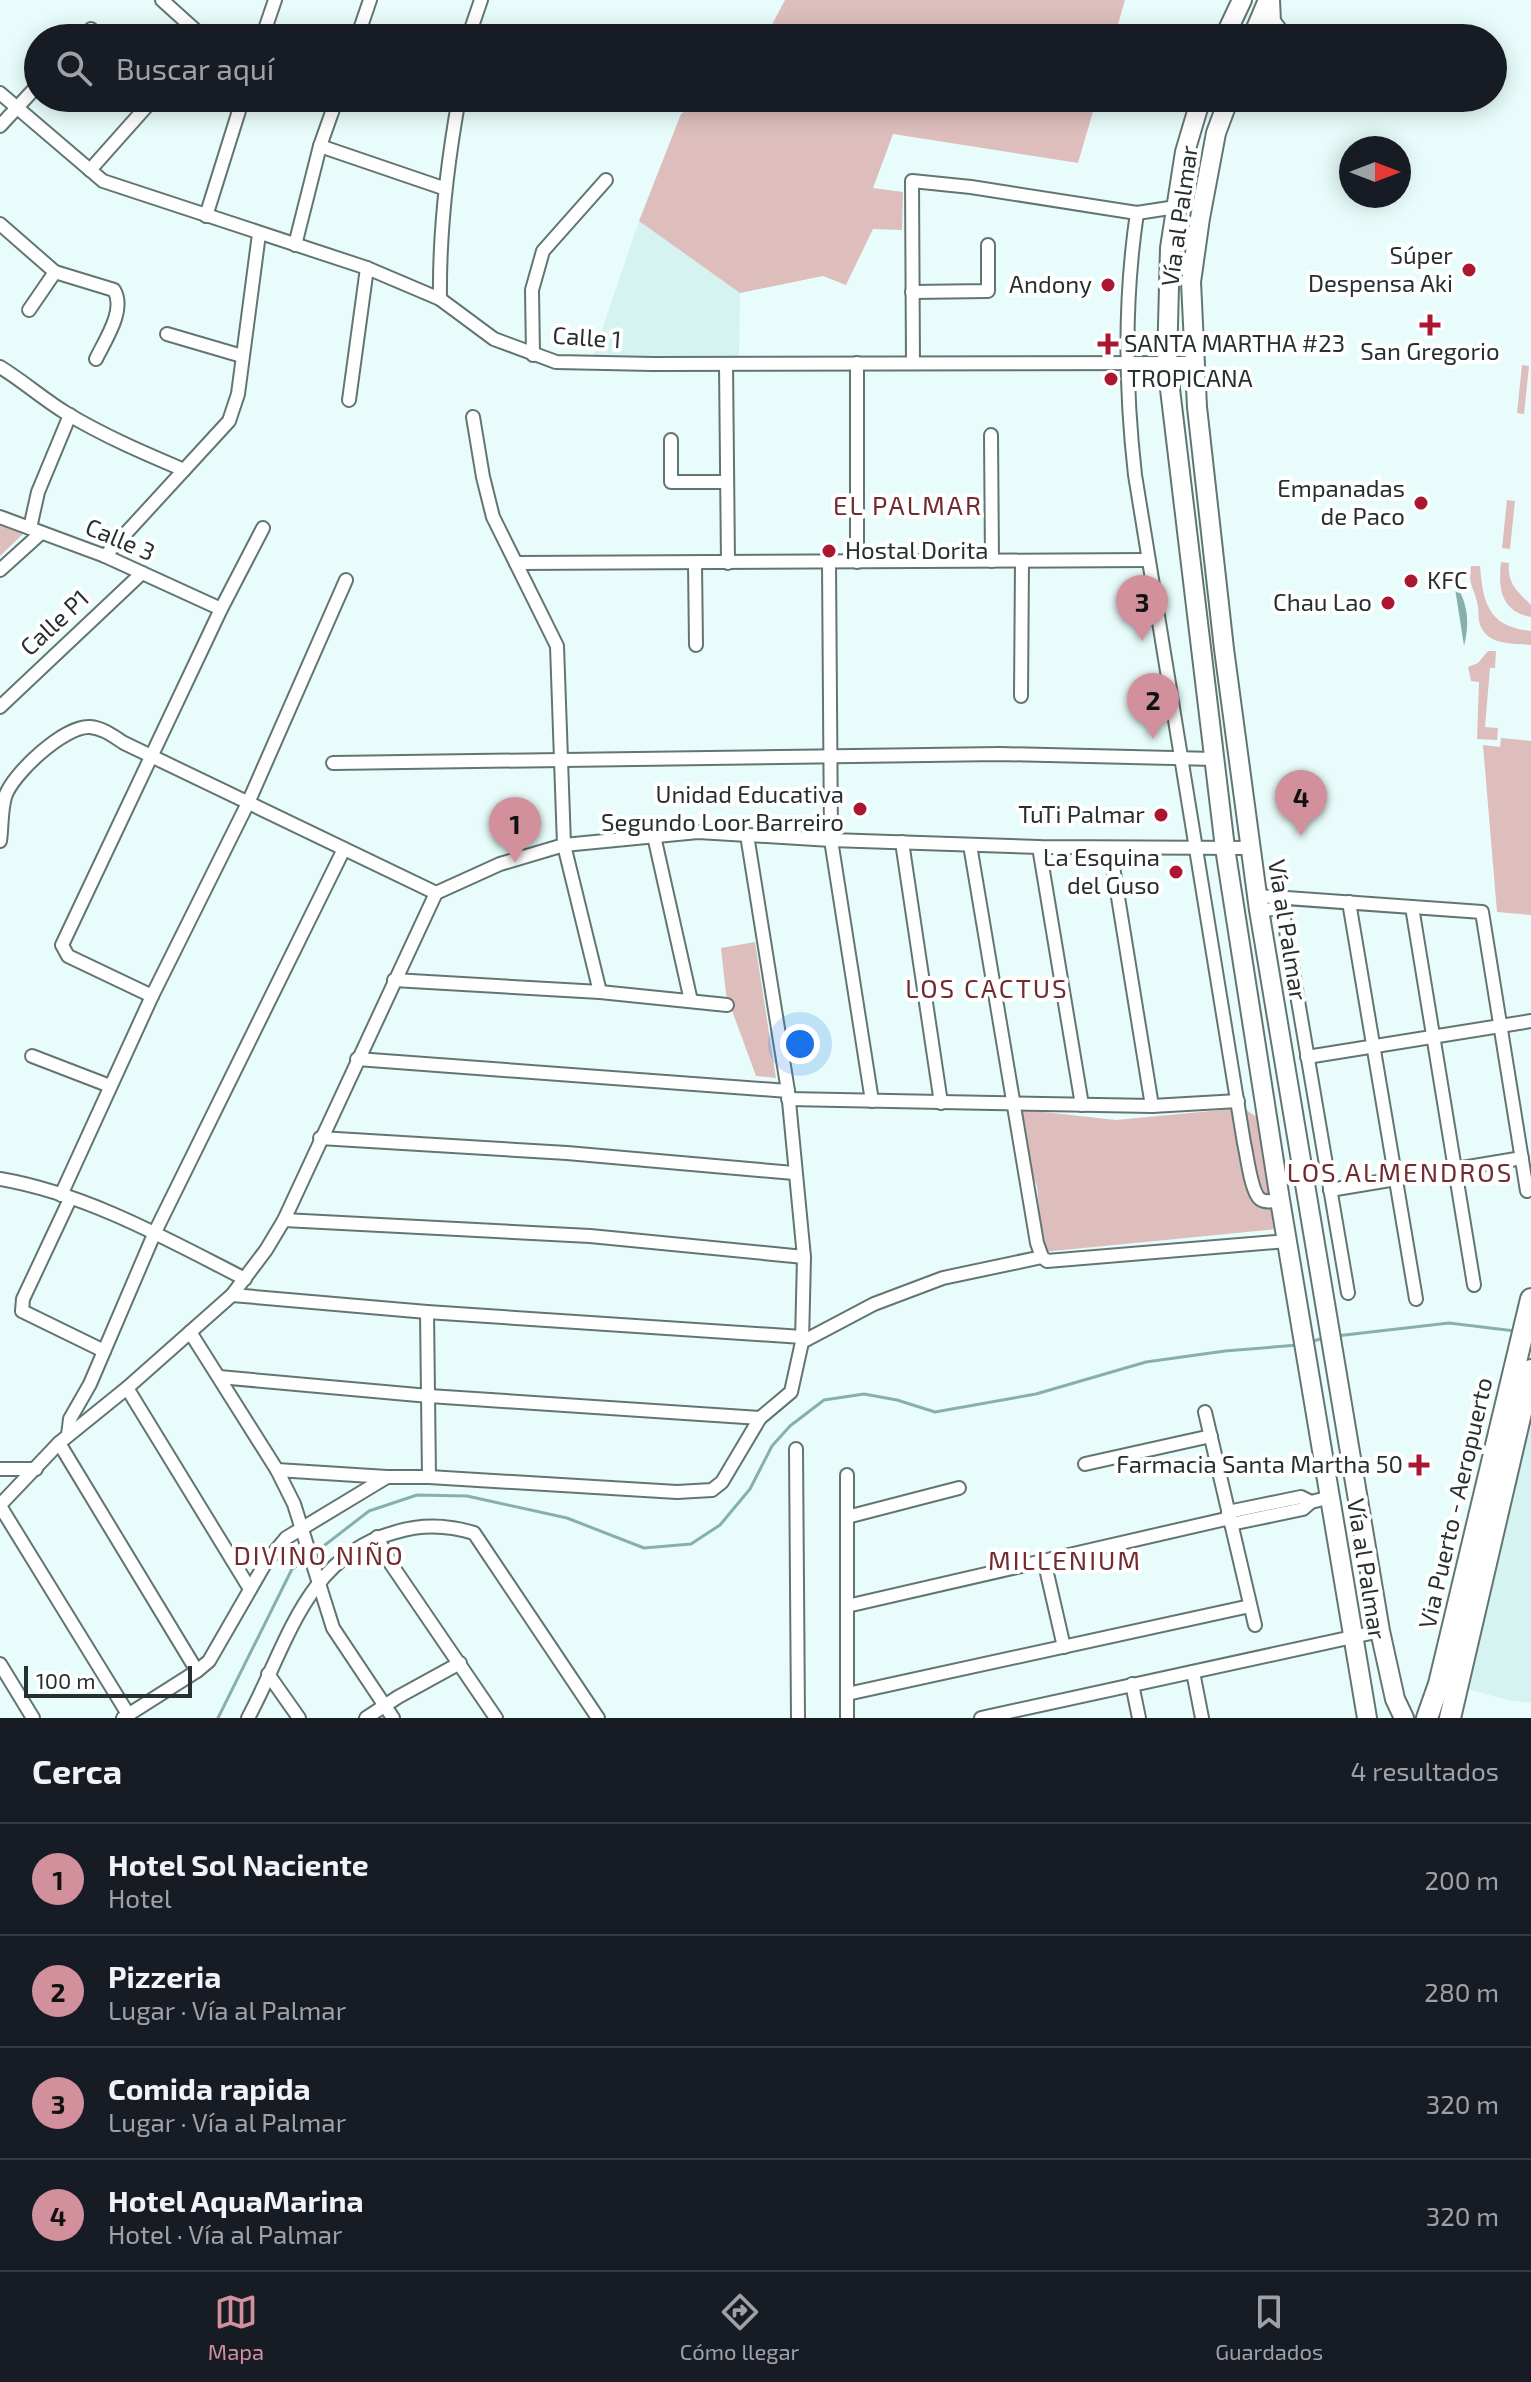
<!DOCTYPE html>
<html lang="es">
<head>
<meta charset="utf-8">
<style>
	body { margin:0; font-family:"Exo 2",sans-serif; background:#20242c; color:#f1f3f6 }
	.compass { position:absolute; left:1339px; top:136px; width:72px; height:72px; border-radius:50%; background:#171b24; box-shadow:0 4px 20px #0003; rotate:90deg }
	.scale { position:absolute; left:24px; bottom:20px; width:168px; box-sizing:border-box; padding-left:8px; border:4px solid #28302f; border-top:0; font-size:22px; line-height:28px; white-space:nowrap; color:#28302f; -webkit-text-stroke:6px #fff; paint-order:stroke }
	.you { position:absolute; left:800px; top:1044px; width:28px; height:28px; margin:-20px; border:6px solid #fff; border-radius:50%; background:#1a73e8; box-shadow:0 0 0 12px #1a73e833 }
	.badge { display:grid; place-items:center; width:52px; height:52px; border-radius:50%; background:#d2909d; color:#111; font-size:26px; font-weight:700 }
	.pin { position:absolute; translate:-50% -66px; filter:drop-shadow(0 2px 4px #0008) }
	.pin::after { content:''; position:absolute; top:42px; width:28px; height:24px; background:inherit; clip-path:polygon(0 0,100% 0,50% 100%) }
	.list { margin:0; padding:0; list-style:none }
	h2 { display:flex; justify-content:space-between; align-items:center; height:104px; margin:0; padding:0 32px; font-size:34px }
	h2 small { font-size:26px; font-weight:400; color:#9ea1a6 }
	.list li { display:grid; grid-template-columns:52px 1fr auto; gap:24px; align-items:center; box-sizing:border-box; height:112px; padding:0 32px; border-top:2px solid #363941 }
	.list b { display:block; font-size:30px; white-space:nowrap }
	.list p { margin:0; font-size:26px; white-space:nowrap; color:#9ea1a6 }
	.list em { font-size:26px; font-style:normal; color:#9ea1a6 }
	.icon { flex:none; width:44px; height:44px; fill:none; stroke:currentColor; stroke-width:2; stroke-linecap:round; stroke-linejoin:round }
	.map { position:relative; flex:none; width:1531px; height:1718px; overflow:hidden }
	.search { position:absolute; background:#171b24; box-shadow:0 4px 20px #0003; left:24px; right:24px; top:24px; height:88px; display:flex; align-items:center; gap:20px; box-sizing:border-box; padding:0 28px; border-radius:44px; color:#9ea1a6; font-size:30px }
	.sheet { height:552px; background:#171b24 }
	nav { display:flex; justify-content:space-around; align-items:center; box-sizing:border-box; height:112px; border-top:2px solid #363941; background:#171b24; font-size:22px; color:#9ea1a6 }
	nav a { display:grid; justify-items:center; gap:4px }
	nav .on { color:#d2909d }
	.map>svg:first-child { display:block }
</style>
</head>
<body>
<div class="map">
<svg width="1531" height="1718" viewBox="0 0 1531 1718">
	<rect width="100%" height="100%" fill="#e8fdfb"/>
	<g fill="#d5f3f0">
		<path d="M639,221L740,293L739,357L593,356Z"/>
		<path d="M1531,1414V1703L1507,1700L1468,1689Z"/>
	</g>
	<g fill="#ddbebd">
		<path d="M785,0H1125L1114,38H765Z"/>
		<path d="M703,98H1097L1078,163L893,134L873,188L903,192L902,230L873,229L846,285L823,276L740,293L639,221L681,114Z"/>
		<path d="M1522,365L1529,366L1524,414L1517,413Z"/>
		<path d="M1507,500L1515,501L1510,549L1502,548Z"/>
		<path d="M0,524L24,533L0,556Z"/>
		<path d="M1501,562L1509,563C1507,583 1517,591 1531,605V617C1501,611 1498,589 1501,562Z"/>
		<path d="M1471,566H1480C1483,604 1489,627 1531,631V645C1511,643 1485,646 1479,621C1478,615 1479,608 1477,602C1473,586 1468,584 1471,566Z"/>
		<path d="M1488,651H1496L1495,668H1490L1485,727L1498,728L1497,740L1477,739L1479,682L1471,681L1468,667L1478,663Z"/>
		<path d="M1501,738L1531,741V915L1497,912L1483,745L1500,747Z"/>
		<path d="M755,942L776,1078L756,1076L726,994L721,948Z"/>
		<path d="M1243,1108L1257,1117L1276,1229L1043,1252L1037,1186L1025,1157L1016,1109L1116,1120Z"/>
	</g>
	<path fill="#87b0ad" d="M1454,582C1468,603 1470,621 1464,646Z"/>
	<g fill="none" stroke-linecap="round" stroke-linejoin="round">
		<g stroke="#87b0ad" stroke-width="3">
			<path d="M1336,1336L1449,1323L1515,1331"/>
			<path d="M1309,1342L1325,1338"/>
			<path d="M312,1555L369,1511L417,1495L467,1496L567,1518L644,1548L691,1544L720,1525L750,1489L772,1446L790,1426L824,1400L864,1394L897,1400L935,1412L1036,1394L1146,1362L1225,1351L1298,1345"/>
			<path d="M218,1718L292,1569L306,1560"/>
		</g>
		<g stroke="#637573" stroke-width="16">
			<g id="minor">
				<path d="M162,0L204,38"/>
				<path d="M83,38L91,29"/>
				<path d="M262,38L275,0"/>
				<path d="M357,38L370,0"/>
				<path d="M468,38L481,0"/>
				<path d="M0,93L103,181L367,268L440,299L494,339L556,362L653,364L1193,363"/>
				<path d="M0,126L38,85"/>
				<path d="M320,146L443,188"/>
				<path d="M90,170L154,98"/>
				<path d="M1137,213C1124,300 1125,387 1135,475L1244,1143C1247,1155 1251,1192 1260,1199C1266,1203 1273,1201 1280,1200"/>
				<path d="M206,216L243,98"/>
				<path d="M0,224L55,272L114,290C126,310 105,340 96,359"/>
				<path d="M295,245L320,146L337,98"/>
				<path d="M912,292L988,291V245"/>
				<path d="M440,299C439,231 447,165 459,98"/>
				<path d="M29,310L55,272"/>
				<path d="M167,334L242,356"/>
				<path d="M533,355L532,290L543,251L606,180"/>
				<path d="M857,363V562"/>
				<path d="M913,363L912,181L971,187L1137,213L1176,207"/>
				<path d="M726,364L728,563"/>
				<path d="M0,367C23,381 43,399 66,413C104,436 144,453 184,470"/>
				<path d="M349,400L367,268"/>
				<path d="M473,417L483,477L493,517L557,646L564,845L600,992"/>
				<path d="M991,435L992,561"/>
				<path d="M671,440V482H727"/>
				<path d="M0,517L105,556L221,609"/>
				<path d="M30,528L38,492L70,415"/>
				<path d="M105,556L229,421L238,394L259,234"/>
				<path d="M516,563L1148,560"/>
				<path d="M695,563L696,645"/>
				<path d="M829,563L831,840L872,1101"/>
				<path d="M0,570L41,533"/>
				<path d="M1021,696L1022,561"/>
				<path d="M0,707L142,573"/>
				<path d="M333,763L1000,754L1215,759"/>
				<path d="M654,836L691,1001"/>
				<path d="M0,841C2,827 1,811 5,797C12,774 65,725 90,727C103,728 113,736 124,743L436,893"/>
				<path d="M902,842L941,1103"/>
				<path d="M970,845L1037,1243L1042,1257L1047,1261L1287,1241"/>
				<path d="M1039,847L1082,1105"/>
				<path d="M1110,848L1152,1106"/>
				<path d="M1258,896L1482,912L1527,1191"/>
				<path d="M1349,902L1416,1299"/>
				<path d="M1412,907L1474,1285"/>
				<path d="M1259,910L1276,909L1283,913L1348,1293"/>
				<path d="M394,980L600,992L727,1005"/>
				<path d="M152,996L68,956L62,945L221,609L263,528"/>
				<path d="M32,1056L110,1086"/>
				<path d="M1307,1057L1531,1021"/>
				<path d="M357,1059L788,1091"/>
				<path d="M788,1099L1152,1106L1238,1101"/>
				<path d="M320,1138L567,1153L794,1173"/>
				<path d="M0,1179C87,1194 167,1239 245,1279"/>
				<path d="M1330,1190L1522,1158"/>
				<path d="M61,1195L152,996L248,803L346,580"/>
				<path d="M70,1199L23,1299L22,1311L104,1351"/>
				<path d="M284,1220L590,1236L804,1257"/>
				<path d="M232,1295L427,1312L802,1337"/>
				<path d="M427,1312L429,1477"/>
				<path d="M190,1332L277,1470L294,1504L333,1628L393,1718"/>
				<path d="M802,1342L874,1304L943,1278L1042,1257"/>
				<path d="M219,1377L429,1396L760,1418"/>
				<path d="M127,1388L250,1589"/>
				<path d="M1205,1412L1255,1625"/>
				<path d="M68,1435L70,1419L90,1384L155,1232L344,849"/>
				<path d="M59,1443L197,1671L123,1718"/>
				<path d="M796,1449L798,1718"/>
				<path d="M1085,1464L1211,1436"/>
				<path d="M0,1469H36"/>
				<path d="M277,1470L387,1477H429L677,1492L712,1490L722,1482L760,1418L791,1392L802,1342L804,1257L788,1091L747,835"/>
				<path d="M847,1475V1718"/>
				<path d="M0,1505L59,1443L127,1388L232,1295L266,1250L284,1220L436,893L500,864L564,845L698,832L831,840L1039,847L1250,848"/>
				<path d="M0,1506L128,1714"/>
				<path d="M1228,1512L1301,1497L1311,1502"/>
				<path d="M847,1517L959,1488"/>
				<path d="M1231,1524L1303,1509L1311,1502L1331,1497"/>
				<path d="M377,1537L391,1564L496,1718"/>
				<path d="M1044,1560L1064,1647"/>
				<path d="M847,1606L1230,1518"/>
				<path d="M0,1664L33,1718"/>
				<path d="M197,1671L209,1661L266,1562L286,1538L387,1477"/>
				<path d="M1193,1672L1202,1718"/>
				<path d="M268,1674L299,1718"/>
				<path d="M1132,1684L1139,1718"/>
				<path d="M847,1694L1250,1606"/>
				<path d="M248,1718C287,1646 305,1556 396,1532C422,1524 448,1525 474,1533L598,1718"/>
				<path d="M366,1718L398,1697L460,1663"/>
				<path d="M981,1718L1380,1631"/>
			</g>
		</g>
		<g stroke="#637573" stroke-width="22">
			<g id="secondary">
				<path d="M1270,0L1271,22L1283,38"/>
				<path d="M1224,38L1242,0"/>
				<path d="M1252,38L1268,0"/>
				<path d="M1201,98L1185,152L1170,248L1167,364L1225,848L1280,1200L1367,1718"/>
				<path d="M1229,98L1216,133L1200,218L1191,282L1197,407L1224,649L1259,910L1380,1631L1395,1699L1404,1718"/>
			</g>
		</g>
		<g stroke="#637573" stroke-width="24">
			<g id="primary">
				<path d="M1427,1718L1439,1684L1531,1299"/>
				<path d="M1450,1718L1531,1370"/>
			</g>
		</g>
		<use href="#minor" stroke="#fff" stroke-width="12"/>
		<use href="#secondary" stroke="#fff" stroke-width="18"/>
		<use href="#primary" stroke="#fff" stroke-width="20"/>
	</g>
	<g fill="#ab1630" stroke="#fff" stroke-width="3">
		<circle cx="1469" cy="270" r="8"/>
		<circle cx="1108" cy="285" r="8"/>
		<path d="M1426 313h8v8h8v8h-8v8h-8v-8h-8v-8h8z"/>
		<path d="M1104 332h8v8h8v8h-8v8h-8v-8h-8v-8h8z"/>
		<circle cx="1111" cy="379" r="8"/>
		<circle cx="1421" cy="503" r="8"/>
		<circle cx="829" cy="551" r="8"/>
		<circle cx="1411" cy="581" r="8"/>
		<circle cx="1388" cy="603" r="8"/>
		<circle cx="860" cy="809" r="8"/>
		<circle cx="1161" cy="815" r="8"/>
		<circle cx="1176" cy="872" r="8"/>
		<path d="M1415 1453h8v8h8v8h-8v8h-8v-8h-8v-8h8z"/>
	</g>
	<g text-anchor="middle" stroke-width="8" stroke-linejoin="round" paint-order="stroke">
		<g font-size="24" fill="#28302f" stroke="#fff">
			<text transform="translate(1180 216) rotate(-82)" y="8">Vía al Palmar</text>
			<text transform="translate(587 338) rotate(4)" y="8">Calle 1</text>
			<text transform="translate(120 540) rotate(23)" y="8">Calle 3</text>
			<text transform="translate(55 623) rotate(-43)" y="8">Calle P1</text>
			<text transform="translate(1287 930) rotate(81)" y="8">Vía al Palmar</text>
			<text transform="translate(1456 1503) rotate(-77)" y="8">Via Puerto - Aeropuerto</text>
			<text transform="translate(1366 1569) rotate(81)" y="8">Vía al Palmar</text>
		</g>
		<g font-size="24" fill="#28302f" stroke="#fff" text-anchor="end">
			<text x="1453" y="264">Súper<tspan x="1453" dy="28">Despensa Aki</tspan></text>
			<text x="1092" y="293">Andony</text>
			<text x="1124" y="352" text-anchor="start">SANTA MARTHA #23</text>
			<text x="1430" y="360" text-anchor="middle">San Gregorio</text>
			<text x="1127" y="387" text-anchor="start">TROPICANA</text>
			<text x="1405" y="497">Empanadas<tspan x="1405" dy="28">de Paco</tspan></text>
			<text x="845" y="559" text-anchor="start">Hostal Dorita</text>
			<text x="1427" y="589" text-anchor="start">KFC</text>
			<text x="1372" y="611">Chau Lao</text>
			<text x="844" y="803">Unidad Educativa<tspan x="844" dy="28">Segundo Loor Barreiro</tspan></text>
			<text x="1145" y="823">TuTi Palmar</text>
			<text x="1160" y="866">La Esquina<tspan x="1160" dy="28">del Guso</tspan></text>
			<text x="1403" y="1473">Farmacia Santa Martha 50</text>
		</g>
		<g font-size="26" letter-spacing="2" fill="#722b2f" stroke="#fff">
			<text x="908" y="515">EL PALMAR</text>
			<text x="987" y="998">LOS CACTUS</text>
			<text x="1400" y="1182">LOS ALMENDROS</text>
			<text x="319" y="1565">DIVINO NIÑO</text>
			<text x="1065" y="1570">MILLENIUM</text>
		</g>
	</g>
</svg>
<svg class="compass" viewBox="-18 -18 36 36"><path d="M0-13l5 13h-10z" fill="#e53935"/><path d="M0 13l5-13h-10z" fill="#9ea1a6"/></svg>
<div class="scale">100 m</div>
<div class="you"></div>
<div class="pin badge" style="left:515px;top:863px">1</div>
<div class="pin badge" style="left:1153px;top:739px">2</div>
<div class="pin badge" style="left:1142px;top:641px">3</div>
<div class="pin badge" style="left:1301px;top:836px">4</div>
<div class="search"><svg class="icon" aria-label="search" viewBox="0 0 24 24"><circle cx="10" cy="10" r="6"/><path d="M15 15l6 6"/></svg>Buscar aquí</div>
</div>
<section class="sheet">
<h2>Cerca<small>4 resultados</small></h2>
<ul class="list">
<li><span class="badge">1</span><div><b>Hotel Sol Naciente</b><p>Hotel</p></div><em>200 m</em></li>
<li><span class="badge">2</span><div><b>Pizzeria</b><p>Lugar · Vía al Palmar</p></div><em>280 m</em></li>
<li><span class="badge">3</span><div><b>Comida rapida</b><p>Lugar · Vía al Palmar</p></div><em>320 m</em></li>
<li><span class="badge">4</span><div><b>Hotel AquaMarina</b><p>Hotel · Vía al Palmar</p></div><em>320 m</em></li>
</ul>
</section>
<nav>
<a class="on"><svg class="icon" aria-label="map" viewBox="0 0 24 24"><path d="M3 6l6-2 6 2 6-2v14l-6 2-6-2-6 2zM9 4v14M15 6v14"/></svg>Mapa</a>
<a><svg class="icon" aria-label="directions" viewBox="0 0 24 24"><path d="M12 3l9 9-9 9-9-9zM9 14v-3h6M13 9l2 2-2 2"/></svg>Cómo llegar</a>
<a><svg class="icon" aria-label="saved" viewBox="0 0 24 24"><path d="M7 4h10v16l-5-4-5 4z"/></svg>Guardados</a>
</nav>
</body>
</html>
